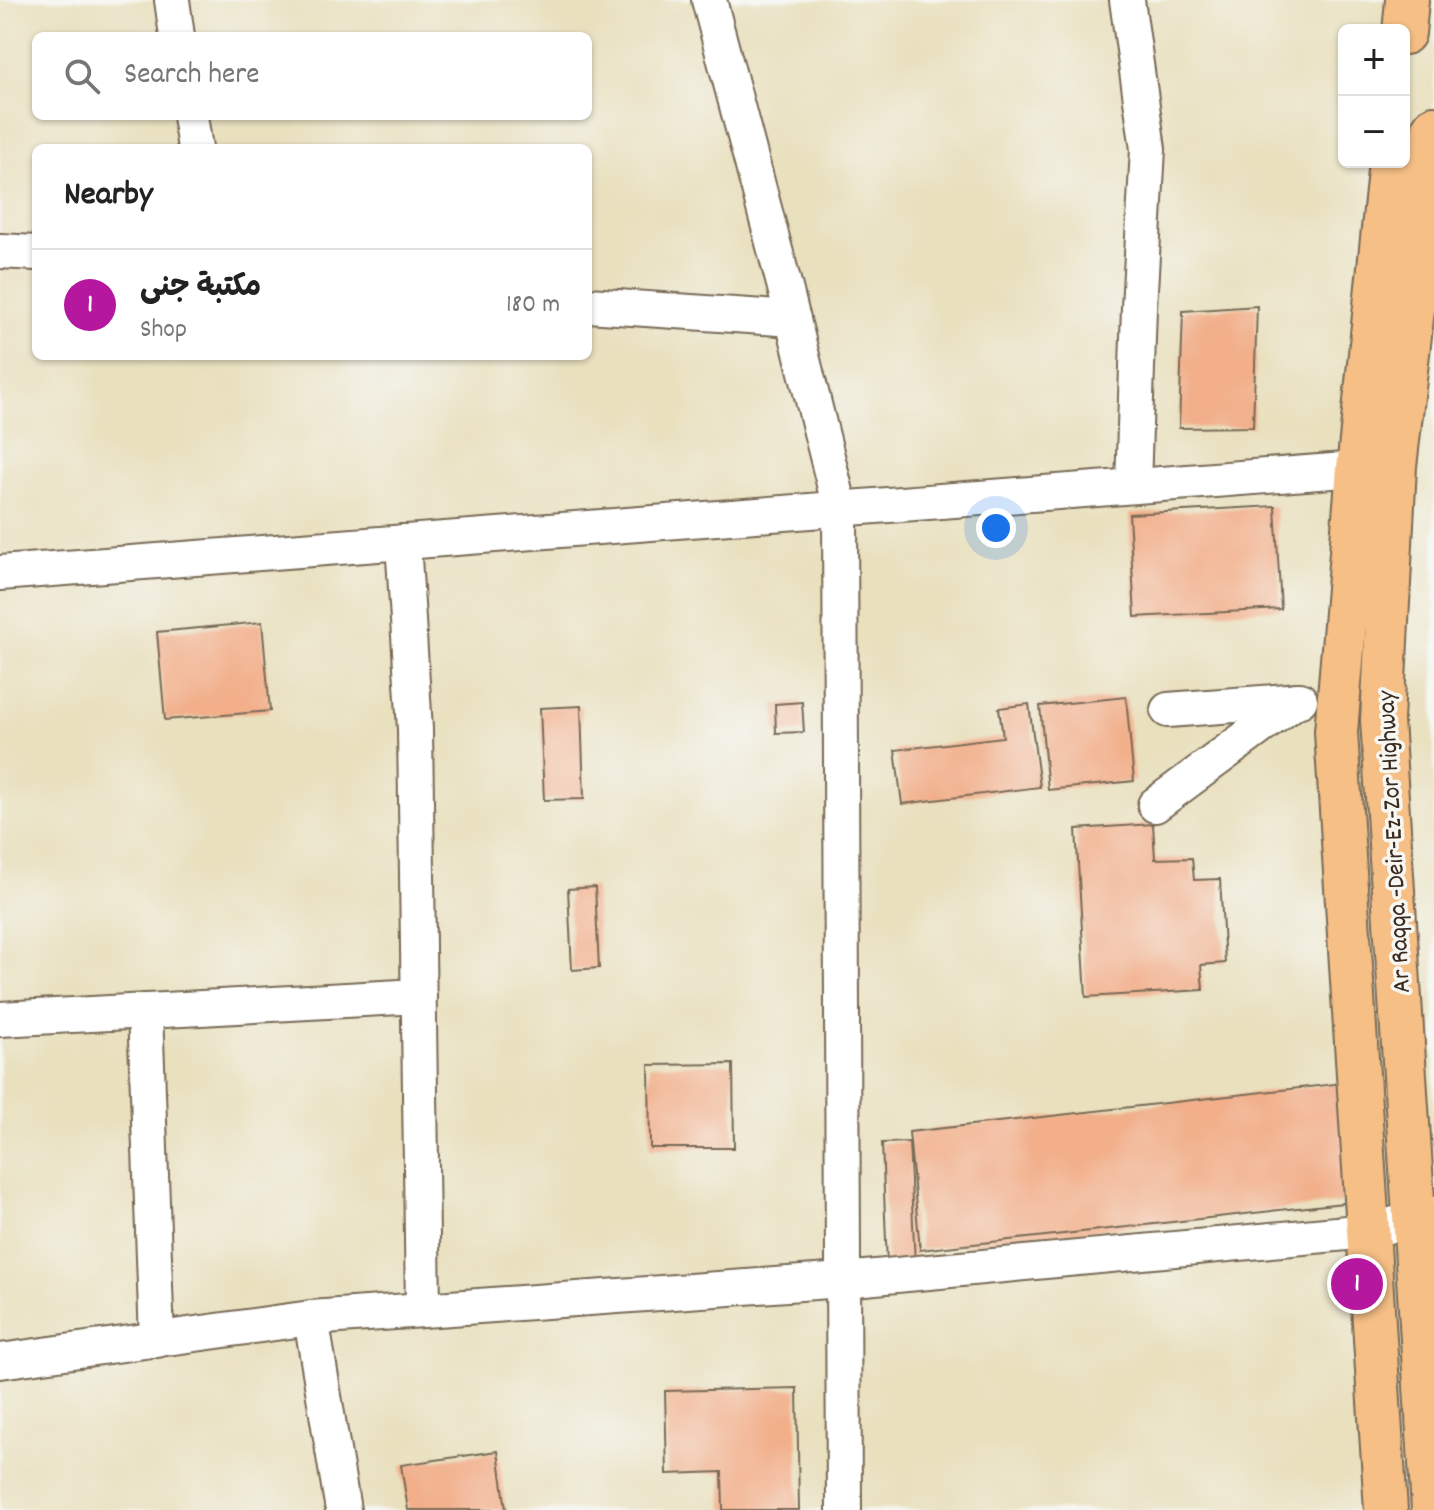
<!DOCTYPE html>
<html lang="en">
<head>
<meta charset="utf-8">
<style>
	body { margin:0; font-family:Dekko,"Playpen Sans Arabic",sans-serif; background:#f6f6f6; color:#222 }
	.controls { position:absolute; right:24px; top:24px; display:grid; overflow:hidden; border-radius:12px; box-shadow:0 2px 6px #0004 }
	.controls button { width:72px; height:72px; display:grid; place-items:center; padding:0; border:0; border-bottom:2px solid #e0e0e0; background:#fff; color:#222; font:40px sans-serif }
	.you { position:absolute; left:996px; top:528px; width:28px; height:28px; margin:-20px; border:6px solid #fff; border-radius:50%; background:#1a73e8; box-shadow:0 0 0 12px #1a73e833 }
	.badge { display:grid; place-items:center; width:52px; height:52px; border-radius:50%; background:#b5179e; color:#fff; font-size:26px; font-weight:700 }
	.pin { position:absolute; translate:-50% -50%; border:4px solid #fff; box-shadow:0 2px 8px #0006 }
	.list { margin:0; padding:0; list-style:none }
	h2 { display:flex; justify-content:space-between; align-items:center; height:104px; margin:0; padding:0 32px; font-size:34px }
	h2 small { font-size:26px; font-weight:400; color:#767676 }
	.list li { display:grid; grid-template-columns:52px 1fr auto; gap:24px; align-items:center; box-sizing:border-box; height:112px; padding:0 32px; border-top:2px solid #e0e0e0 }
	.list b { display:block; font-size:30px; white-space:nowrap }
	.list p { margin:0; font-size:26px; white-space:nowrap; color:#767676 }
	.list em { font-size:26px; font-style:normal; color:#767676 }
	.icon { flex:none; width:44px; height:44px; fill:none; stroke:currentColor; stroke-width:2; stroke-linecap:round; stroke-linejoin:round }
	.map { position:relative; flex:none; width:1434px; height:1510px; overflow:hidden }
	.search { position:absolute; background:#fff; box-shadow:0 2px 6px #0004; left:32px; top:32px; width:560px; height:88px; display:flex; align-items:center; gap:20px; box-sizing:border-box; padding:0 28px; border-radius:12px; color:#767676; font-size:30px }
	.panel { position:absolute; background:#fff; box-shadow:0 2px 6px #0004; left:32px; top:144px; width:560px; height:216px; border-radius:12px }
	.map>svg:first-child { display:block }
</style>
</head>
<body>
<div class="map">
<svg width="1434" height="1510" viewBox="0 0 1434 1510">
	<rect width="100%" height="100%" fill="#f6f6f2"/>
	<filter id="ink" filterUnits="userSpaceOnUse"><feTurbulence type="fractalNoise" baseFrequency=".0125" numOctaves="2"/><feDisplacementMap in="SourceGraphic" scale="16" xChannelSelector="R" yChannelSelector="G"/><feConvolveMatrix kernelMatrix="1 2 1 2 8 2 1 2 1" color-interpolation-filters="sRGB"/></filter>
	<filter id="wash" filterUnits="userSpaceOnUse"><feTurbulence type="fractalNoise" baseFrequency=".006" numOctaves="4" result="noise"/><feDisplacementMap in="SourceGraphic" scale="32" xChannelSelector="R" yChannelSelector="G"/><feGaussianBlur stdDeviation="1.8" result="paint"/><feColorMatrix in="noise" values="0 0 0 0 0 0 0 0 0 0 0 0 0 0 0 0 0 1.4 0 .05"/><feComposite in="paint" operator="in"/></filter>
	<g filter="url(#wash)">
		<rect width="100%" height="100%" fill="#e9e0be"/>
		<g id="blocks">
			<g fill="#f2af8a">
				<path d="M1257,306L1253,427L1179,428L1183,311Z"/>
				<path d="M1275,506L1281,609L1135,617L1129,514Z"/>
				<path d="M262,622L270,711L165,720L157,632Z"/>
				<path d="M1126,697L1134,781L1048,790L1040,706Z"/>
				<path d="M802,702L804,732L776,733L775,704Z"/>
				<path d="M1029,704L1040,787L902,804L895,750L1003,737L999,708Z"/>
				<path d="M581,706L584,799L544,800L540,708Z"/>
				<path d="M1153,824L1155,859L1192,858L1194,880L1220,879L1225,963L1201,965L1203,990L1086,997L1076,829Z"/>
				<path d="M595,887L599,968L572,970L568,889Z"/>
				<path d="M733,1064L734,1148H650L649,1065Z"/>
				<path d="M1344,1083L1352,1202L920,1250L909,1132Z"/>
				<path d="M909,1142L915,1264L887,1265L882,1143Z"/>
				<path d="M797,1388L799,1510H723L722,1472L667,1474L665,1391Z"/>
				<path d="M498,1451L506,1510H408L401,1465Z"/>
			</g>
		</g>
	</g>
	<g filter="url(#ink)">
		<use href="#blocks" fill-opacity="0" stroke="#786a56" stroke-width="2"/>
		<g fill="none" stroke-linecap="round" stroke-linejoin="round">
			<g stroke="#786a56" stroke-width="38">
				<g id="minor">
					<path d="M172,0L177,36"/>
					<path d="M709,0L784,284L840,508L844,1510"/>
					<path d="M1127,0L1148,149L1139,308L1133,486"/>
					<path d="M190,116L195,148"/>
					<path d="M0,251L36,253"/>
					<path d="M588,305L793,319"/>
					<path d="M403,542L415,729L423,1310"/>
					<path d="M0,573L1358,469"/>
					<path d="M1168,710L1300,700"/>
					<path d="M1155,805L1297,700"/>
					<path d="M145,1011L157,1340"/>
					<path d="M0,1019L419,996"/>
					<path d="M311,1318L343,1510"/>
					<path d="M0,1361L311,1318L843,1280L1368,1231L1434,1214"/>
				</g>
			</g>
			<g stroke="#786a56" stroke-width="46">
				<g id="major">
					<path d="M1404,33L1407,0"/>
					<path d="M1386,1510L1336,732L1358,469L1390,162"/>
					<path d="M1433,1510L1382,720L1395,466L1434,127"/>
				</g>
			</g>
			<use href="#minor" stroke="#fff" stroke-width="34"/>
			<use href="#major" stroke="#f5bf86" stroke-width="42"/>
		</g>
	</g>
	<g text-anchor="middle" stroke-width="7" stroke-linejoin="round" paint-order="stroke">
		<g font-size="26" fill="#3b2a1e" stroke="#f6f6f2">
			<text transform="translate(1392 842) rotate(-93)" y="9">Ar Raqqa -Deir-Ez-Zor Highway</text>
		</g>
	</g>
</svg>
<div class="controls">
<button>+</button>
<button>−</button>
</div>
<div class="you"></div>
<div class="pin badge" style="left:1357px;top:1284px">1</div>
<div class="search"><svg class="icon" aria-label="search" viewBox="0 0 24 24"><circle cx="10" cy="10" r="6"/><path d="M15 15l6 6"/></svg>Search here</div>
<section class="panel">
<h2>Nearby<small></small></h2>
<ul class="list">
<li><span class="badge">1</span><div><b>مكتبة جنى</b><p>Shop</p></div><em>180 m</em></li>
</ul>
</section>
</div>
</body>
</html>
